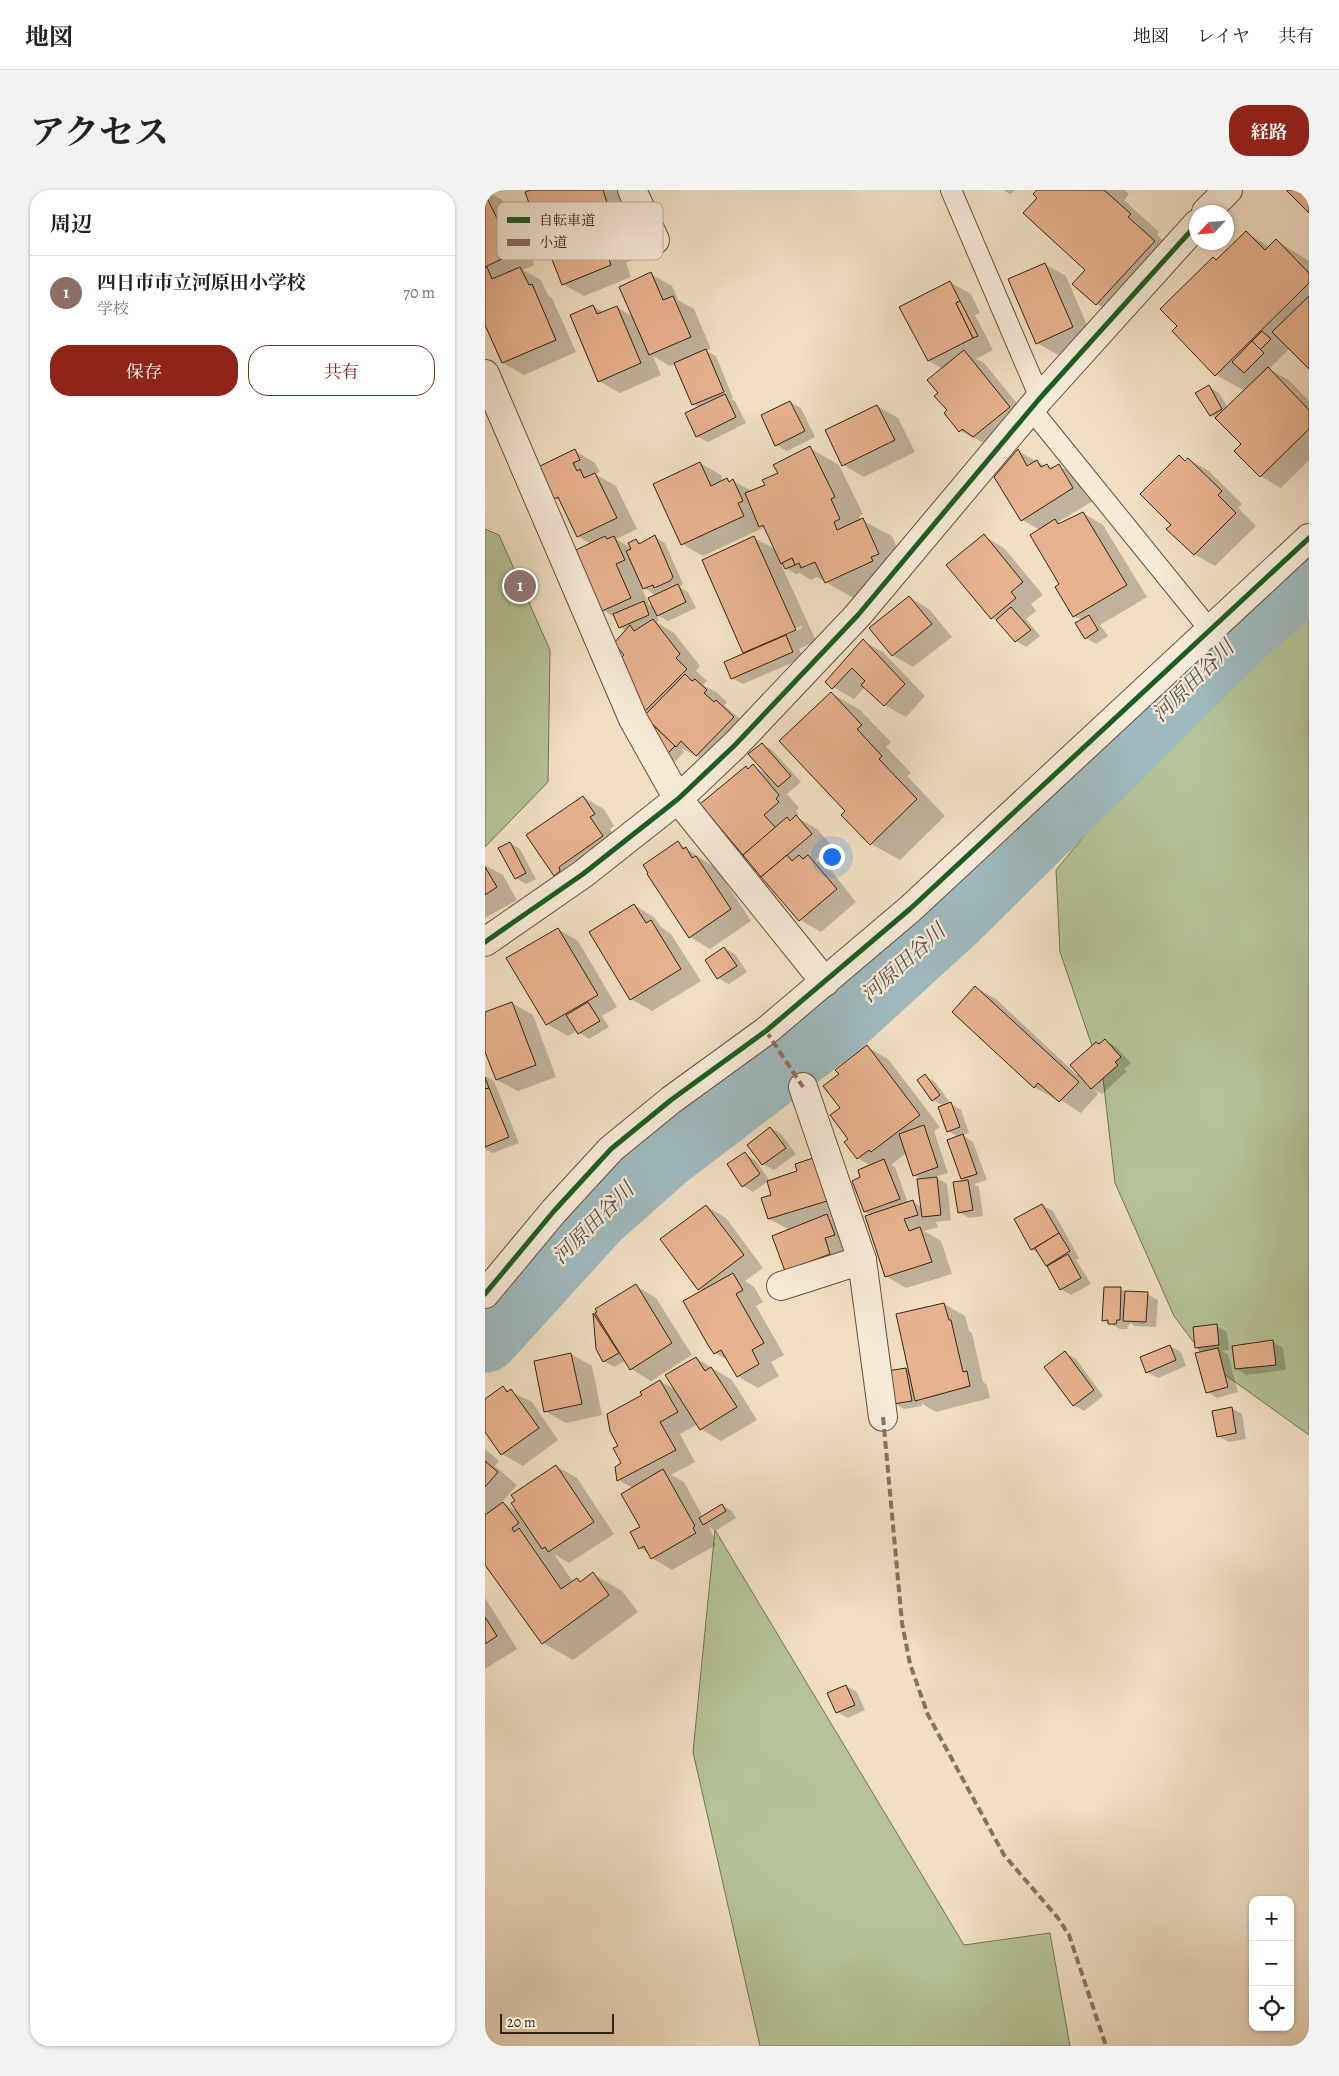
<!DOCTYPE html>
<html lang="ja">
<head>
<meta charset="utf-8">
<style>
	body { margin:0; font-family:Alegreya,"Noto Serif JP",serif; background:#f2f2f2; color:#222 }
	.controls { position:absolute; right:15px; bottom:15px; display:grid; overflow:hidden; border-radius:10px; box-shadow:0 1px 4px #0004 }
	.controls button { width:45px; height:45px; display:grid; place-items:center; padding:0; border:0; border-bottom:1px solid #e0e0e0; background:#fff; color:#222; font:25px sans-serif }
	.compass { position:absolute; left:704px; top:15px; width:45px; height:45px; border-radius:50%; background:#fff; box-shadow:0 1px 4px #0004; rotate:244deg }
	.scale { position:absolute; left:15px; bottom:12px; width:114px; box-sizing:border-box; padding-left:5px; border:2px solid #372112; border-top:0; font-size:14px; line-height:18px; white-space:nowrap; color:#372112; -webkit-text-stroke:4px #f6ead9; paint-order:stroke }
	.you { position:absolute; left:346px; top:666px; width:18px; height:18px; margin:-12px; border:4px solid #fff; border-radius:50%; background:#1a73e8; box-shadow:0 0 0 8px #1a73e833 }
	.badge { display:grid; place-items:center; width:32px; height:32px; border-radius:50%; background:#8f2418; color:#fff; font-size:16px; font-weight:700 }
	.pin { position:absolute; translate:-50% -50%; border:2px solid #fff; box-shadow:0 1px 5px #0006 }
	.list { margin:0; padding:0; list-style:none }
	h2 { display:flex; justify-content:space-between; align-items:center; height:65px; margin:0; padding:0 20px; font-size:21px }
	h2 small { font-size:16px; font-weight:400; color:#767676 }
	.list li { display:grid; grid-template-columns:32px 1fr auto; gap:15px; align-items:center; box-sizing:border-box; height:75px; padding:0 20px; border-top:1px solid #e0e0e0 }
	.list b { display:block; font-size:19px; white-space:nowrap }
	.list p { margin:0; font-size:16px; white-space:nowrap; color:#767676 }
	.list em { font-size:16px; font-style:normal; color:#767676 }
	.actions { display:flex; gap:10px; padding:15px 20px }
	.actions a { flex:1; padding:11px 0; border:1px solid #8f2418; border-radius:20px; text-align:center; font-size:18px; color:#8f2418 }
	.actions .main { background:#8f2418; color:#fff }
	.icon { flex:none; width:28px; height:28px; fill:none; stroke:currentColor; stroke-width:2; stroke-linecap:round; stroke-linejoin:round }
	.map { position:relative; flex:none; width:824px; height:1856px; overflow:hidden; border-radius:20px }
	header { display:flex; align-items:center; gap:30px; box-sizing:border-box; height:70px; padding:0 25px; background:#fff; border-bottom:1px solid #e0e0e0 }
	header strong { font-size:24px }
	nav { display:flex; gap:28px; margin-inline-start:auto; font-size:18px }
	.intro { display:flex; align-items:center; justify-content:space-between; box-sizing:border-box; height:120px; padding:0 30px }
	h1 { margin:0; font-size:35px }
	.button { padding:12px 22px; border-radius:20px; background:#8f2418; color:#fff; font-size:18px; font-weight:700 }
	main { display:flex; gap:30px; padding:0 30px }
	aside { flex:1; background:#fff; border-radius:20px; box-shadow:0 1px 4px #0004 }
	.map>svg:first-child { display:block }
</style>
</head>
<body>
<header>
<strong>地図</strong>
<nav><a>地図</a><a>レイヤ</a><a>共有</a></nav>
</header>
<div class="intro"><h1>アクセス</h1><a class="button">経路</a></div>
<main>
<aside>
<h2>周辺<small></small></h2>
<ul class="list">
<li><span class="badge" style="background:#8d6e63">1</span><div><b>四日市市立河原田小学校</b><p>学校</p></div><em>70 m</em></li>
</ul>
<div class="actions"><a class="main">保存</a><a>共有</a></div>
</aside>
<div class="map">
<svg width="824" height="1856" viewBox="0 0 824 1856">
	<rect width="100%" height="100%" fill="#f1dfc4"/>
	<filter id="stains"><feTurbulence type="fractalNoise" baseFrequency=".004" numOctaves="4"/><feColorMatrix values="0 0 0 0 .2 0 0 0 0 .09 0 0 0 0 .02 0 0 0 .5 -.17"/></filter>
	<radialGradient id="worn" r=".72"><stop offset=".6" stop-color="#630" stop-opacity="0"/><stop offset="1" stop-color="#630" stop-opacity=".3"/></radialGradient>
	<g fill="#b5c397" stroke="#767254">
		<path d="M0,339L14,345L65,460L63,592L0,657Z"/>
		<path d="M824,380V1245L725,1174L689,1126L630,993L618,888L575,762L571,680L815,385Z"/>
		<path d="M230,1340L479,1755L565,1743L585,1856H275L208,1562Z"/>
	</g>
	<g fill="#0003" fill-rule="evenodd">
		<path d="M0,0L17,10L46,66L49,75L38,80L56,90L63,105L67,108L91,162L39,185L18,173L0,130Z"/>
		<path d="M48,0H133L139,15L148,20L152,29L128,40L131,50L140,55L147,70L141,73L146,87L99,106L78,94L58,39L54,37Z"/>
		<path d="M518,0H531L525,4Z"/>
		<path d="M554,0H639L644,4L639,10L674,42L672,45L698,69L641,131L612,114L589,94L602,79L554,8Z"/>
		<path d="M761,43L785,57L792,51L824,71V177L805,158L784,179L804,190L824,211V270L796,298L775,286L758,254L735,231L726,225L724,197L734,203L743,218L760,201L731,185L694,136L728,68L732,71Z"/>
		<path d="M560,74L581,86L608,149L573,165L552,153Z"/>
		<path d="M166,84L187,96L193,110L209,119L226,159L221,161L231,166L248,208L246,209L250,211L261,233L223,252L212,246L213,217L208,214L191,174L185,176L168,166L176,185L135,203L114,191L108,116L119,123L132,117L148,127Z"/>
		<path d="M465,92L486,104L495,123L490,125L508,160L491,169L499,173L545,229L509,258L475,241L460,224L464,220L455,203L458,179L444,171Z"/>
		<path d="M305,212L316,218L330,247L302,261L291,255Z"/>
		<path d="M392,216L413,228L430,262L379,287L358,275Z"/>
		<path d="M325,258L354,275L378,324L374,326L376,330L407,346L422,380L370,409L332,387L326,390L315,383L311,384L301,378L297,371L295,372L331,451L314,459L318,468L258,494L247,488L261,463L259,462L269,348L291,360L282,340L278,338L218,366L197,354L215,273L236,285L238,291H248L267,301L281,295ZM316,436L317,438L270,459V456Z"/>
		<path d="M90,261L110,273L115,282L110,284L131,296L152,339L131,349L146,358L151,350L157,354L170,347L180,353L198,394L195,397L203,402L211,418L183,431L171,424L174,431L171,432L189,443L215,476L211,481L222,491L218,495L231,502L242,512L239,515L268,540L232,577L196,558L199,562L188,574L168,536L173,539L158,523L141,465V441L135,437L131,428L118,420L91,361L106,354L92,346L77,312L70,308ZM156,396L172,406L169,418L164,415Z"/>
		<path d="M533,261L560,276L568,279L574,276L595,288L608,311L573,332L576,334L598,323L618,335L662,407L615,435L623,446L611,454L601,448L597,430L589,426L555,340L537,330Z"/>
		<path d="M695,267L702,271L703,269L724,281L757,314L753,318L771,336L730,376L709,364L688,335Z"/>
		<path d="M499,346L519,358L558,405L546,414L551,421L541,429L555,446L541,457L531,451L516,433L507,428L463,375Z"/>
		<path d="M424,407L444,419L467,447L428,477L407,465Z"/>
		<path d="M378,451L398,462L440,506L421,527L400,515L380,497L369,509L348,497Z"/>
		<path d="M346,503L375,520L406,552L401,557L426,583L422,586L460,626L415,670L386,654L362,621Z"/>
		<path d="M277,554L287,560L316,592L302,604L314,618L311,621L314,624L311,627L332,639L347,656L330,670L344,678L371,712L336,742L315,730L261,577L264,579L268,576L281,584Z"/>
		<path d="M98,607L119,619L129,636L125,639L137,658L90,697L69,685Z"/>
		<path d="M25,653L35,659L51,689L41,694L31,688Z"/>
		<path d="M193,653L232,679L266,731L225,759L205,747Z"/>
		<path d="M0,675L18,685L32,710L0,728Z"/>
		<path d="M149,715L169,727L176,737L186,744L216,791L167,821L146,809L105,742Z"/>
		<path d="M73,739L93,751L132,817L117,826L124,837L104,849L92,841L83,846L62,834Z"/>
		<path d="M239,758L250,764L262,782L244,794L233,788Z"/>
		<path d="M491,798L511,809L592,885L620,850L630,856L646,873L639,879L642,881L617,904L610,900L613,904L596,923L571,907L570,909L549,897Z"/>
		<path d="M27,813L48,825L71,887L33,901L12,890L0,858V823Z"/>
		<path d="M382,857L403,869L455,937L449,941L463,983L450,987L462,994L466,1030L451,1032L453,1037L439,1041L456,1051L467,1084L421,1098L401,1086L386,1025L380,1022L377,988L386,976L373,968L361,952L365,949L357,918L355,884ZM421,963L429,985L438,990L437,1017L428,1012L423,1013L410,977L406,975Z"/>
		<path d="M0,886L9,891L34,953L8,963L0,959Z"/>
		<path d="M440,886L450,892L464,911L459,916L466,914L476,920L484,943L478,945L488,952L502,990L489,994L494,997L498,1026L484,1028L474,1022L482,991L477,989L473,947L463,941L459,916L448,910Z"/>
		<path d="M286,938L296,944L311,964L289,980L278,974L263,955Z"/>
		<path d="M260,964L270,970L285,991L314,982L328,969L362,1022L345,1028L363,1038L365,1075L301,1080L305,1040L284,1029L278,1009L288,1006L283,991L268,1002L258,996Z"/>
		<path d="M557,1015L568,1021L594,1068L591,1070L606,1094L586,1105L576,1099L564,1076L555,1064L547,1060L531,1030Z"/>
		<path d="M221,1016L241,1028L278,1078L260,1091L269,1097L278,1112L271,1116L299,1165L286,1172L294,1186L273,1198L252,1186L244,1171L230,1163L218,1101L214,1099Z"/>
		<path d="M151,1096L171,1108L207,1165L166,1191L146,1179L140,1171L129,1177L119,1171L112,1159L109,1121L116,1126Z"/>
		<path d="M636,1099L643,1103L662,1104L673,1110L671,1137L650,1136L645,1133L642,1139H635L618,1130Z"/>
		<path d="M459,1114L480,1126L484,1141L487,1143L498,1192L502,1195L505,1208L451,1222L436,1213L437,1216L419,1219L409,1213L421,1179L424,1181Z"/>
		<path d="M731,1136L742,1142L744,1160L737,1161L743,1165L753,1202L732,1208L722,1202L720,1162L711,1157Z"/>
		<path d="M788,1152L798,1158L801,1180L762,1185L751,1179Z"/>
		<path d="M685,1156L696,1162L701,1176L673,1188L662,1182Z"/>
		<path d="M580,1163L591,1169L618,1206L599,1221L589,1215Z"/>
		<path d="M86,1164L107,1176L117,1225L81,1233L60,1221Z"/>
		<path d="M211,1168L247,1190L272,1230L236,1251L216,1239L213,1234L195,1244L210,1272L186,1285L199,1292L218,1327L237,1315L247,1321L251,1328L230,1341L224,1337L230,1349L228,1350L231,1355L187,1380L167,1368L163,1363L155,1358L156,1337L148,1298L133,1290L137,1274L134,1256L158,1206L175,1191L191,1200Z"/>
		<path d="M18,1198L47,1212L73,1250L38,1276L17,1264L0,1240V1210Z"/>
		<path d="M746,1218L757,1224L761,1249L744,1252L733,1246Z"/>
		<path d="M0,1259L14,1271L10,1276L32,1295L17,1312L33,1322L71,1276L92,1288L129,1344L84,1373L69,1364L88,1392L92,1389L97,1392L108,1384L137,1401L153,1422L88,1470L58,1453L0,1373Z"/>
		<path d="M0,1408L32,1459L0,1479Z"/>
		<path d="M361,1496L372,1502L380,1520L363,1528L352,1522Z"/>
	</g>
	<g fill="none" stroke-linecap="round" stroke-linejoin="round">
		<path stroke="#9fbabf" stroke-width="69" d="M0,1148L111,1026L181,964L353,833L470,726L758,441L824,383"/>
	</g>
	<g fill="#e7b28e" stroke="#372112">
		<path d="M45,0H118L122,12L53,38L40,2Z"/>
		<path d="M552,0H619L646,24L643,27L670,51L611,115L587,94L600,80L538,23L552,8L548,4Z"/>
		<path d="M801,0H824V23Z"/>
		<path d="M0,4L29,63L0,77Z"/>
		<path d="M106,23L114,44L120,41L127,58L121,61L126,75L77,95L55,39L65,36L66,39Z"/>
		<path d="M761,41L780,60L791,49L824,83V93L730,186L687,141L692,136L675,119L728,67L731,70Z"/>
		<path d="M560,73L588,137L551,154L523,89Z"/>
		<path d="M2,77L7,89L35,77L44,95L47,94L71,150L17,173L0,135V78Z"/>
		<path d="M166,82L178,110L188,106L206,147L164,165L134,97Z"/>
		<path d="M465,91L475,111L471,113L488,148L443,171L414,117Z"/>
		<path d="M824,106V179L787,142Z"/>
		<path d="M475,111L493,146L488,148L471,113Z"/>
		<path d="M108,115L112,124L132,116L156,173L113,192L85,125Z"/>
		<path d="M777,141L786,149L775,160L767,151Z"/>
		<path d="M767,151L779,163L759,183L747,172Z"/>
		<path d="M221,159L239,202L207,215L189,173Z"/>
		<path d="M479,160L525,217L488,247L477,239L474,242L459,223L462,220L449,206L453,203L442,190Z"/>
		<path d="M783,177L824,220V239L775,287L749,261L756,254L730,228Z"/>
		<path d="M724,195L737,219L725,226L710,203Z"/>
		<path d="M240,204L251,227L211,247L200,223Z"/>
		<path d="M305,211L320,241L290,256L276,225Z"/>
		<path d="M392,215L410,250L357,276L340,240Z"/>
		<path d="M325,256L350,307L346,309L355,329L349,332L352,340L378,328L394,364L386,367L388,371L340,393L330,372L316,378L314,373L310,375L307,368L296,374L278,335L274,337L260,303L280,295L277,290L293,283L288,275Z"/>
		<path d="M90,259L95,270L88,273L92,281L95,279L99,288L110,283L132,328L92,347L73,307L69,309L53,277Z"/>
		<path d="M533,259L542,276L552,270L556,277L562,274L565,279L574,274L588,298L536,331L509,287Z"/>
		<path d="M694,265L700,271L703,268L737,301L733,305L751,323L709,365L681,339L686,335L655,304Z"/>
		<path d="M215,272L226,296L242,288L244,292L248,289L258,311L253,313L259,326L196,355L168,294Z"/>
		<path d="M598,322L642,395L588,427L570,397L574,394L545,345L570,329L573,334Z"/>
		<path d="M499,344L538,392L526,402L531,408L506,429L461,375Z"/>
		<path d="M170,345L188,387L185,391L169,398L168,395L158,399L141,361L146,359L143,353L151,349L154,354Z"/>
		<path d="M120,346L122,349L129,346L140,370L131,374L146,408L117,421L89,361Z"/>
		<path d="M269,346L311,440L258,463L217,370Z"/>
		<path d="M307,368L310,375L300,379L297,373Z"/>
		<path d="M193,394L201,412L172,426L163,408Z"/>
		<path d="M424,406L447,434L407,466L384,438Z"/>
		<path d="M159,411L164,425L134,438L128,424Z"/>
		<path d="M526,417L546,440L530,452L511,430Z"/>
		<path d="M604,425L613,440L600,449L590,433Z"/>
		<path d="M168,429L195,464L191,468L202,479L157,524L135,469L139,465L129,453L145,435L149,441Z"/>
		<path d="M301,445L308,462L246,489L239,472Z"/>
		<path d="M378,449L420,494L399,516L376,495L380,491L367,478L347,499L340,492Z"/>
		<path d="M200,484L207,491L210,489L222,500L219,503L229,512L231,510L249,527L211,566L196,551L191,557L159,526Z"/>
		<path d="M346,502L377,535L372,539L397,566L394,569L432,609L385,655L356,625L360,621L294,551Z"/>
		<path d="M167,534L190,556L177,569L165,537Z"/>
		<path d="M277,553L306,586L293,597L263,564Z"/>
		<path d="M268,574L294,605L291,609L294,612L279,625L291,638L258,665L215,614L261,576L263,579Z"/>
		<path d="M98,606L110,624L105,627L118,646L74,677L75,681L69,686L41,645Z"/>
		<path d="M311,625L327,644L276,687L258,665L302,627L305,631Z"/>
		<path d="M193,651L198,659L201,657L207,668L211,666L246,719L204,748L162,684L163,683L158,675Z"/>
		<path d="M25,652L41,683L30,689L13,658Z"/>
		<path d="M302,665L307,671L314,665L318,669L323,665L352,699L314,731L276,687Z"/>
		<path d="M0,677L12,697L0,705Z"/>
		<path d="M149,714L161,733L166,730L196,779L145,810L104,742Z"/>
		<path d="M73,738L113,805L61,835L21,768Z"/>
		<path d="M239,757L252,776L232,789L220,770Z"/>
		<path d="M490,796L594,892L574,912L553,893L549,898L467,822Z"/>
		<path d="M27,812L51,875L11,890L0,862V822Z"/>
		<path d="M103,812L115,831L93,844L81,825Z"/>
		<path d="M620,849L636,867L630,872L633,875L606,899L585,875L611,852L614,854Z"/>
		<path d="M382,855L435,925L386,962L384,960L372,969L359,952L363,949L345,925L355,918L338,896L354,884L350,880Z"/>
		<path d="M440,884L455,905L447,911L432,890Z"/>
		<path d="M0,887L4,898L0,899Z"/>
		<path d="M4,898L24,947L0,957V899Z"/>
		<path d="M466,912L475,937L462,942L453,917Z"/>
		<path d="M439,935L453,977L428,986L414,944Z"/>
		<path d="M285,937L301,958L277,975L262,955Z"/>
		<path d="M478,944L492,984L476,989L462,950Z"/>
		<path d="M260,962L275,984L257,997L242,974Z"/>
		<path d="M328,968L342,1011L283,1029L276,1008L286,1005L282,991L312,981L310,974Z"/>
		<path d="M399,969L415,1009L379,1022L367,991L375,987L373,980Z"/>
		<path d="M452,987L456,1025L437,1027L432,989Z"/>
		<path d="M483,990L488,1020L473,1023L468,992Z"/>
		<path d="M428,1010L433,1025L419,1029L424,1041L435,1037L447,1072L400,1087L380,1026Z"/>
		<path d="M557,1014L574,1043L546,1060L529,1029Z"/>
		<path d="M221,1015L259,1065L213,1100L175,1049Z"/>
		<path d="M342,1024L350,1045L340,1048L345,1064L300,1081L287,1046Z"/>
		<path d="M574,1043L585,1061L561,1076L550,1058Z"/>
		<path d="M583,1064L596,1088L575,1100L562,1076Z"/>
		<path d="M248,1083L258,1100L251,1104L279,1153L267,1160L274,1174L252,1187L236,1160L229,1164L223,1155L198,1111Z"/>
		<path d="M151,1094L187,1153L145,1180L110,1123L112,1122L110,1119Z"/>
		<path d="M619,1097H636L635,1130H632L631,1134H623V1130L617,1131Z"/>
		<path d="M640,1101L663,1102L661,1132L638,1131Z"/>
		<path d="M459,1113L464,1130H466L478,1182L482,1181L485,1196L430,1211L411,1124Z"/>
		<path d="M108,1123L134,1163L118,1172L111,1159Z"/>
		<path d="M732,1134L734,1155L710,1158L708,1137Z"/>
		<path d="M788,1150L791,1175L750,1179L747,1156Z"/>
		<path d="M685,1155L691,1170L661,1183L655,1167Z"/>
		<path d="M733,1158L743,1197L721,1203L710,1163Z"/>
		<path d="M580,1161L609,1200L588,1216L559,1177Z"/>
		<path d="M86,1163L97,1214L59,1222L49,1171Z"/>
		<path d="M211,1167L220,1181L226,1177L252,1217L215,1240L180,1185Z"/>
		<path d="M421,1178L427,1211L408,1214L402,1181Z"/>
		<path d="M175,1190L193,1222L175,1232L191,1260L132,1291L130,1277L136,1273L128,1258L133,1256L125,1241L122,1224L157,1205L155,1202Z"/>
		<path d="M18,1196L22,1202L26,1199L54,1238L16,1265L0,1242V1209Z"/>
		<path d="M747,1217L751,1243L732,1247L727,1221Z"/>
		<path d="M0,1271L13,1282L0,1297Z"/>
		<path d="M71,1275L109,1332L63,1362L60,1357L57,1359L26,1313L30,1311L26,1305Z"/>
		<path d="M178,1279L210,1336L208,1338L211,1343L166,1369L159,1356L154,1359L145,1342L155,1337L136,1304Z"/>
		<path d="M18,1312L34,1333L27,1338L29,1342L34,1338L76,1399L92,1388L95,1392L108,1382L124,1405L57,1454L0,1375V1325Z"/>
		<path d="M237,1314L241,1321L218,1335L214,1328Z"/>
		<path d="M0,1427L12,1446L0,1454Z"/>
		<path d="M361,1495L370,1515L351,1523L342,1503Z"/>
	</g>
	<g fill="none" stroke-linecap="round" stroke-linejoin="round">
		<g stroke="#66503e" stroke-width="22">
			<g id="lane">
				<path d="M466,0L555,208"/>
				<path d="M546,219L725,440"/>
			</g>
		</g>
		<g stroke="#66503e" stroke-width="30">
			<g id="street">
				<path d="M147,0L170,50"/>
				<path d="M721,22L743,0"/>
				<path d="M0,184L148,529L193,609L340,792"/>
				<path d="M0,752L98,684L193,609L250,555L373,425L555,208L712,34"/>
				<path d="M318,897L377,1070L398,1227"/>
				<path d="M296,1096L377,1070"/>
				<path d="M0,1104L69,1021L126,959L186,910L281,841L425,719L824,348"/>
			</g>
		</g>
		<use href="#lane" stroke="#f6ead9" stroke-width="20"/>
		<use href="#street" stroke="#f6ead9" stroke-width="28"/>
		<g stroke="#8d6e63" stroke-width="4" stroke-dasharray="8 4" stroke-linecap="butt">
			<path d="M281,841L318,897"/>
			<path d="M398,1227L417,1433L425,1474L443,1525L519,1665L573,1728L584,1745L621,1856"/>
		</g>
		<g stroke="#f6ead9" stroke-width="8">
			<g id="cycleway">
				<path d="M0,752L98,684L193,609L250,555L373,425L555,208L712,34"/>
				<path d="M0,1104L69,1021L126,959L186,910L281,841L425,719L824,348"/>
			</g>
		</g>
		<use href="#cycleway" stroke="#1b5e20" stroke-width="5"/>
	</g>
	<g text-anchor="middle" stroke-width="4.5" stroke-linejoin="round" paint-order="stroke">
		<g font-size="21" font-style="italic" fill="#564f46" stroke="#f6ead9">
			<text transform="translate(708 491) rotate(-45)" y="7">河原田谷川</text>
			<text transform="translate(418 773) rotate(-42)" y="7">河原田谷川</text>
			<text transform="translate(108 1033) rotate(-45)" y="7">河原田谷川</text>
		</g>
	</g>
	<rect x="12" y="12" width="166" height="58" rx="8" fill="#f6ead9" stroke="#bdae9d" stroke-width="1"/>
	<rect x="22" y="27" width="23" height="6" fill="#1b5e20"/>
	<rect x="22" y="49" width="23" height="7" fill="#8d6e63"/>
	<g font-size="14" fill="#372112">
		<text x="54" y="35">自転車道</text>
		<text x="54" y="57">小道</text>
	</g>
	<rect width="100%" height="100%" filter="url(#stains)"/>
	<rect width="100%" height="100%" fill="url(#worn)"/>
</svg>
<div class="controls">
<button>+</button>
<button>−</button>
<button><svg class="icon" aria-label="locate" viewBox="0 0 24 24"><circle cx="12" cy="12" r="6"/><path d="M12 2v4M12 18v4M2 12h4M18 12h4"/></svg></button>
</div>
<svg class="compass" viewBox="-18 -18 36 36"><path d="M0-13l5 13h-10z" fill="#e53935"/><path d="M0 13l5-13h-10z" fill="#767676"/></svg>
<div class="scale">20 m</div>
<div class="you"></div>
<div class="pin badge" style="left:35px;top:396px;background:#8d6e63">1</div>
</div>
</main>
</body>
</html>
